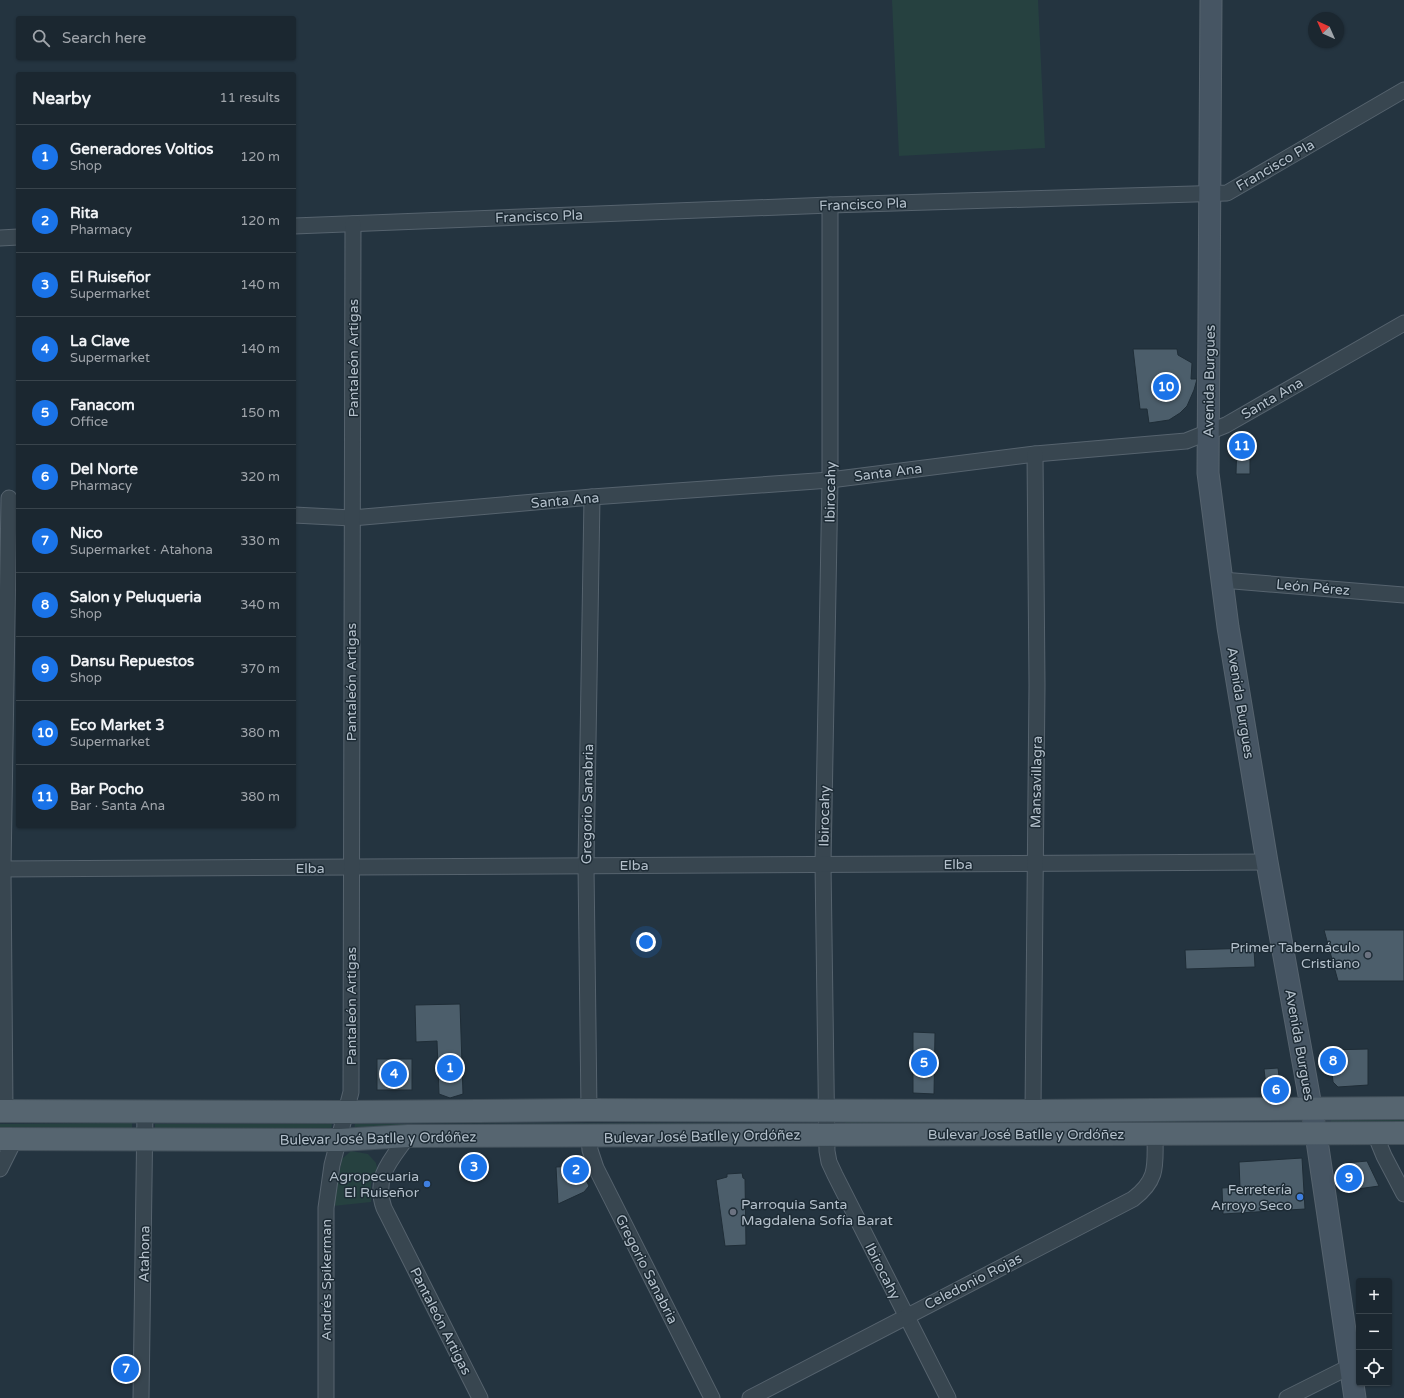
<!DOCTYPE html>
<html lang="en">
<head>
<meta charset="utf-8">
<style>
	body { margin:0; font-family:"Varela Round",sans-serif; background:#28333c; color:#f1f3f6 }
	.controls { position:absolute; right:12px; bottom:12px; display:grid; overflow:hidden; border-radius:4px; box-shadow:0 1px 3px #0004 }
	.controls button { width:36px; height:36px; display:grid; place-items:center; padding:0; border:0; border-bottom:1px solid #39444c; background:#1b2730; color:#f1f3f6; font:20px sans-serif }
	.compass { position:absolute; left:1308px; top:12px; width:36px; height:36px; border-radius:50%; background:#1b2730; box-shadow:0 1px 3px #0004; rotate:315deg }
	.you { position:absolute; left:646px; top:942px; width:14px; height:14px; margin:-10px; border:3px solid #fff; border-radius:50%; background:#1a73e8; box-shadow:0 0 0 6px #1a73e833 }
	.badge { display:grid; place-items:center; width:26px; height:26px; border-radius:50%; background:#1a73e8; color:#fff; font-size:13px; font-weight:700 }
	.pin { position:absolute; translate:-50% -50%; border:2px solid #fff; box-shadow:0 1px 4px #0006 }
	.list { margin:0; padding:0; list-style:none }
	h2 { display:flex; justify-content:space-between; align-items:center; height:52px; margin:0; padding:0 16px; font-size:17px }
	h2 small { font-size:13px; font-weight:400; color:#a0a5ab }
	.list li { display:grid; grid-template-columns:26px 1fr auto; gap:12px; align-items:center; box-sizing:border-box; height:64px; padding:0 16px; border-top:1px solid #39444c }
	.list b { display:block; font-size:15px; white-space:nowrap }
	.list p { margin:0; font-size:13px; white-space:nowrap; color:#a0a5ab }
	.list em { font-size:13px; font-style:normal; color:#a0a5ab }
	.icon { flex:none; width:22px; height:22px; fill:none; stroke:currentColor; stroke-width:2; stroke-linecap:round; stroke-linejoin:round }
	.map { position:relative; flex:none; width:1404px; height:1398px; overflow:hidden }
	.search { position:absolute; background:#1b2730; box-shadow:0 1px 3px #0004; left:16px; top:16px; width:280px; height:44px; display:flex; align-items:center; gap:10px; box-sizing:border-box; padding:0 14px; border-radius:4px; color:#a0a5ab; font-size:15px }
	.panel { position:absolute; background:#1b2730; box-shadow:0 1px 3px #0004; left:16px; top:72px; width:280px; height:756px; border-radius:4px }
	.map>svg:first-child { display:block }
</style>
</head>
<body>
<div class="map">
<svg width="1404" height="1398" viewBox="0 0 1404 1398">
	<rect width="100%" height="100%" fill="#243440"/>
	<g fill="#264140">
		<path d="M892,0H1038L1045,148L899,156Z"/>
		<path d="M1404,1119V1125L1331,1126V1120Z"/>
		<path d="M1176,1121V1127L842,1124L846,1122Z"/>
		<path d="M132,1123V1129H0V1124Z"/>
		<path d="M806,1123L808,1124L354,1130L355,1124Z"/>
		<path d="M155,1124H332L331,1130H155Z"/>
		<path d="M351,1151L368,1154L376,1163L377,1168L371,1184V1202L333,1206L342,1159Z"/>
	</g>
	<g fill="#4c5e6b" stroke="#1f2d37">
		<path d="M1133,349H1177L1178,355L1192,363L1191,379H1197L1194,390L1187,406L1180,413L1169,420L1149,423L1147,409H1140Z"/>
		<path d="M1237,440L1250,441V474H1236Z"/>
		<path d="M1324,930H1404V981H1338Z"/>
		<path d="M1254,948L1255,967L1186,969L1185,950Z"/>
		<path d="M460,1004L463,1094L450,1098L439,1094L437,1041L416,1042L415,1005Z"/>
		<path d="M913,1032L935,1033L934,1094L913,1093Z"/>
		<path d="M1368,1049V1085L1338,1087L1333,1082L1330,1050Z"/>
		<rect x="377" y="1059" width="35" height="31"/>
		<path d="M1278,1068L1280,1084L1266,1086L1264,1069Z"/>
		<path d="M1302,1158L1305,1209L1223,1214L1222,1188L1240,1187L1239,1162Z"/>
		<path d="M1367,1161L1379,1186L1350,1190L1346,1163Z"/>
		<path d="M579,1166L589,1186L584,1192L558,1204L556,1167Z"/>
		<path d="M742,1173L743,1178L745,1179L746,1245L725,1246L716,1180L727,1177V1174Z"/>
	</g>
	<g fill="none" stroke-linecap="round" stroke-linejoin="round">
		<g stroke="#56636e" stroke-width="17">
			<g id="street">
				<path d="M830,205V480L823,864L827,1151L829,1162L835,1175L948,1398"/>
				<path d="M294,226L830,205L1227,193L1404,90"/>
				<path d="M0,238L18,237"/>
				<path d="M294,515L352,518L592,497L830,480L1035,454L1186,441L1226,425L1404,323"/>
				<path d="M1222,580L1404,595"/>
				<path d="M0,869L1267,862"/>
				<path d="M589,1110L586,866L592,497"/>
				<path d="M5,1111L3,869L9,498"/>
				<path d="M1033,1111L1037,685L1035,454"/>
				<path d="M1375,1134L1384,1156L1404,1194"/>
				<path d="M408,1136C391,1160 373,1177 384,1208L480,1398"/>
				<path d="M589,1137L590,1150L596,1168L712,1398"/>
				<path d="M0,1169L15,1139"/>
				<path d="M141,1398L145,1111"/>
				<path d="M326,1398V1208L332,1165L351,1092L353,224"/>
				<path d="M750,1398L1133,1199C1159,1179 1155,1165 1155,1134"/>
				<path d="M1287,1398L1349,1367"/>
			</g>
		</g>
		<g stroke="#56636e" stroke-width="23">
			<path id="secondary" d="M1211,0L1208,473L1228,627L1267,862L1316,1134L1355,1398"/>
		</g>
		<g stroke="#414f59" stroke-width="24">
			<g id="primary">
				<path d="M0,1111L346,1112L589,1110L1033,1111L1404,1108"/>
				<path d="M0,1139L340,1140L408,1136L1404,1133"/>
			</g>
		</g>
		<use href="#street" stroke="#384650" stroke-width="15"/>
		<use href="#secondary" stroke="#465563" stroke-width="21"/>
		<use href="#primary" stroke="#566570" stroke-width="22"/>
	</g>
	<g fill="#6b7280" stroke="#1d2b35" stroke-width="1.5">
		<circle cx="1368" cy="955" r="4"/>
		<circle cx="733" cy="1212" r="4"/>
	</g>
	<g fill="#3f7fe0" stroke="#1d2b35" stroke-width="1.5">
		<circle cx="427" cy="1184" r="4"/>
		<circle cx="1300" cy="1197" r="4"/>
	</g>
	<g text-anchor="middle" stroke-width="3" stroke-linejoin="round" paint-order="stroke">
		<g font-size="14" fill="#b4c0cb" stroke="#1d2b35">
			<text transform="translate(1275 165) rotate(-30)" y="5">Francisco Pla</text>
			<text transform="translate(863 204) rotate(-2)" y="5">Francisco Pla</text>
			<text transform="translate(539 216) rotate(-2)" y="5">Francisco Pla</text>
			<text transform="translate(353 358) rotate(-90)" y="5">Pantaleón Artigas</text>
			<text transform="translate(1209 381) rotate(-89)" y="5">Avenida Burgues</text>
			<text transform="translate(1272 398) rotate(-30)" y="5">Santa Ana</text>
			<text transform="translate(888 472) rotate(-7)" y="5">Santa Ana</text>
			<text transform="translate(830 492) rotate(-89)" y="5">Ibirocahy</text>
			<text transform="translate(565 500) rotate(-5)" y="5">Santa Ana</text>
			<text transform="translate(1313 587) rotate(5)" y="5">León Pérez</text>
			<text transform="translate(351 682) rotate(-90)" y="5">Pantaleón Artigas</text>
			<text transform="translate(1241 703) rotate(81)" y="5">Avenida Burgues</text>
			<text transform="translate(1036 782) rotate(-89)" y="5">Mansavillagra</text>
			<text transform="translate(587 804) rotate(-89)" y="5">Gregorio Sanabria</text>
			<text transform="translate(824 816) rotate(-89)" y="5">Ibirocahy</text>
			<text x="958" y="869">Elba</text>
			<text x="634" y="870">Elba</text>
			<text x="310" y="873">Elba</text>
			<text transform="translate(351 1006) rotate(-90)" y="5">Pantaleón Artigas</text>
			<text transform="translate(1300 1045) rotate(80)" y="5">Avenida Burgues</text>
			<text x="1026" y="1139">Bulevar José Batlle y Ordóñez</text>
			<text transform="translate(702 1136) rotate(-1)" y="5">Bulevar José Batlle y Ordóñez</text>
			<text transform="translate(378 1138) rotate(-1)" y="5">Bulevar José Batlle y Ordóñez</text>
			<text transform="translate(144 1254) rotate(-89)" y="5">Atahona</text>
			<text transform="translate(647 1269) rotate(63)" y="5">Gregorio Sanabria</text>
			<text transform="translate(883 1271) rotate(63)" y="5">Ibirocahy</text>
			<text transform="translate(326 1280) rotate(-90)" y="5">Andrés Spikerman</text>
			<text transform="translate(973 1281) rotate(-27)" y="5">Celedonio Rojas</text>
			<text transform="translate(441 1321) rotate(63)" y="5">Pantaleón Artigas</text>
		</g>
		<g font-size="14" fill="#b4c0cb" stroke="#1d2b35" text-anchor="end">
			<text x="1360" y="952">Primer Tabernáculo<tspan x="1360" dy="16">Cristiano</tspan></text>
			<text x="419" y="1181">Agropecuaria<tspan x="419" dy="16">El Ruiseñor</tspan></text>
			<text x="1292" y="1194">Ferretería<tspan x="1292" dy="16">Arroyo Seco</tspan></text>
			<text x="741" y="1209" text-anchor="start">Parroquia Santa<tspan x="741" dy="16">Magdalena Sofía Barat</tspan></text>
		</g>
	</g>
</svg>
<div class="controls">
<button>+</button>
<button>−</button>
<button><svg class="icon" aria-label="locate" viewBox="0 0 24 24"><circle cx="12" cy="12" r="6"/><path d="M12 2v4M12 18v4M2 12h4M18 12h4"/></svg></button>
</div>
<svg class="compass" viewBox="-18 -18 36 36"><path d="M0-13l5 13h-10z" fill="#e53935"/><path d="M0 13l5-13h-10z" fill="#a0a5ab"/></svg>
<div class="you"></div>
<div class="pin badge" style="left:450px;top:1068px">1</div>
<div class="pin badge" style="left:576px;top:1170px">2</div>
<div class="pin badge" style="left:474px;top:1167px">3</div>
<div class="pin badge" style="left:394px;top:1074px">4</div>
<div class="pin badge" style="left:924px;top:1063px">5</div>
<div class="pin badge" style="left:1276px;top:1090px">6</div>
<div class="pin badge" style="left:126px;top:1369px">7</div>
<div class="pin badge" style="left:1333px;top:1061px">8</div>
<div class="pin badge" style="left:1349px;top:1178px">9</div>
<div class="pin badge" style="left:1166px;top:387px">10</div>
<div class="pin badge" style="left:1242px;top:446px">11</div>
<div class="search"><svg class="icon" aria-label="search" viewBox="0 0 24 24"><circle cx="10" cy="10" r="6"/><path d="M15 15l6 6"/></svg>Search here</div>
<section class="panel">
<h2>Nearby<small>11 results</small></h2>
<ul class="list">
<li><span class="badge">1</span><div><b>Generadores Voltios</b><p>Shop</p></div><em>120 m</em></li>
<li><span class="badge">2</span><div><b>Rita</b><p>Pharmacy</p></div><em>120 m</em></li>
<li><span class="badge">3</span><div><b>El Ruiseñor</b><p>Supermarket</p></div><em>140 m</em></li>
<li><span class="badge">4</span><div><b>La Clave</b><p>Supermarket</p></div><em>140 m</em></li>
<li><span class="badge">5</span><div><b>Fanacom</b><p>Office</p></div><em>150 m</em></li>
<li><span class="badge">6</span><div><b>Del Norte</b><p>Pharmacy</p></div><em>320 m</em></li>
<li><span class="badge">7</span><div><b>Nico</b><p>Supermarket · Atahona</p></div><em>330 m</em></li>
<li><span class="badge">8</span><div><b>Salon y Peluqueria</b><p>Shop</p></div><em>340 m</em></li>
<li><span class="badge">9</span><div><b>Dansu Repuestos</b><p>Shop</p></div><em>370 m</em></li>
<li><span class="badge">10</span><div><b>Eco Market 3</b><p>Supermarket</p></div><em>380 m</em></li>
<li><span class="badge">11</span><div><b>Bar Pocho</b><p>Bar · Santa Ana</p></div><em>380 m</em></li>
</ul>
</section>
</div>
</body>
</html>
